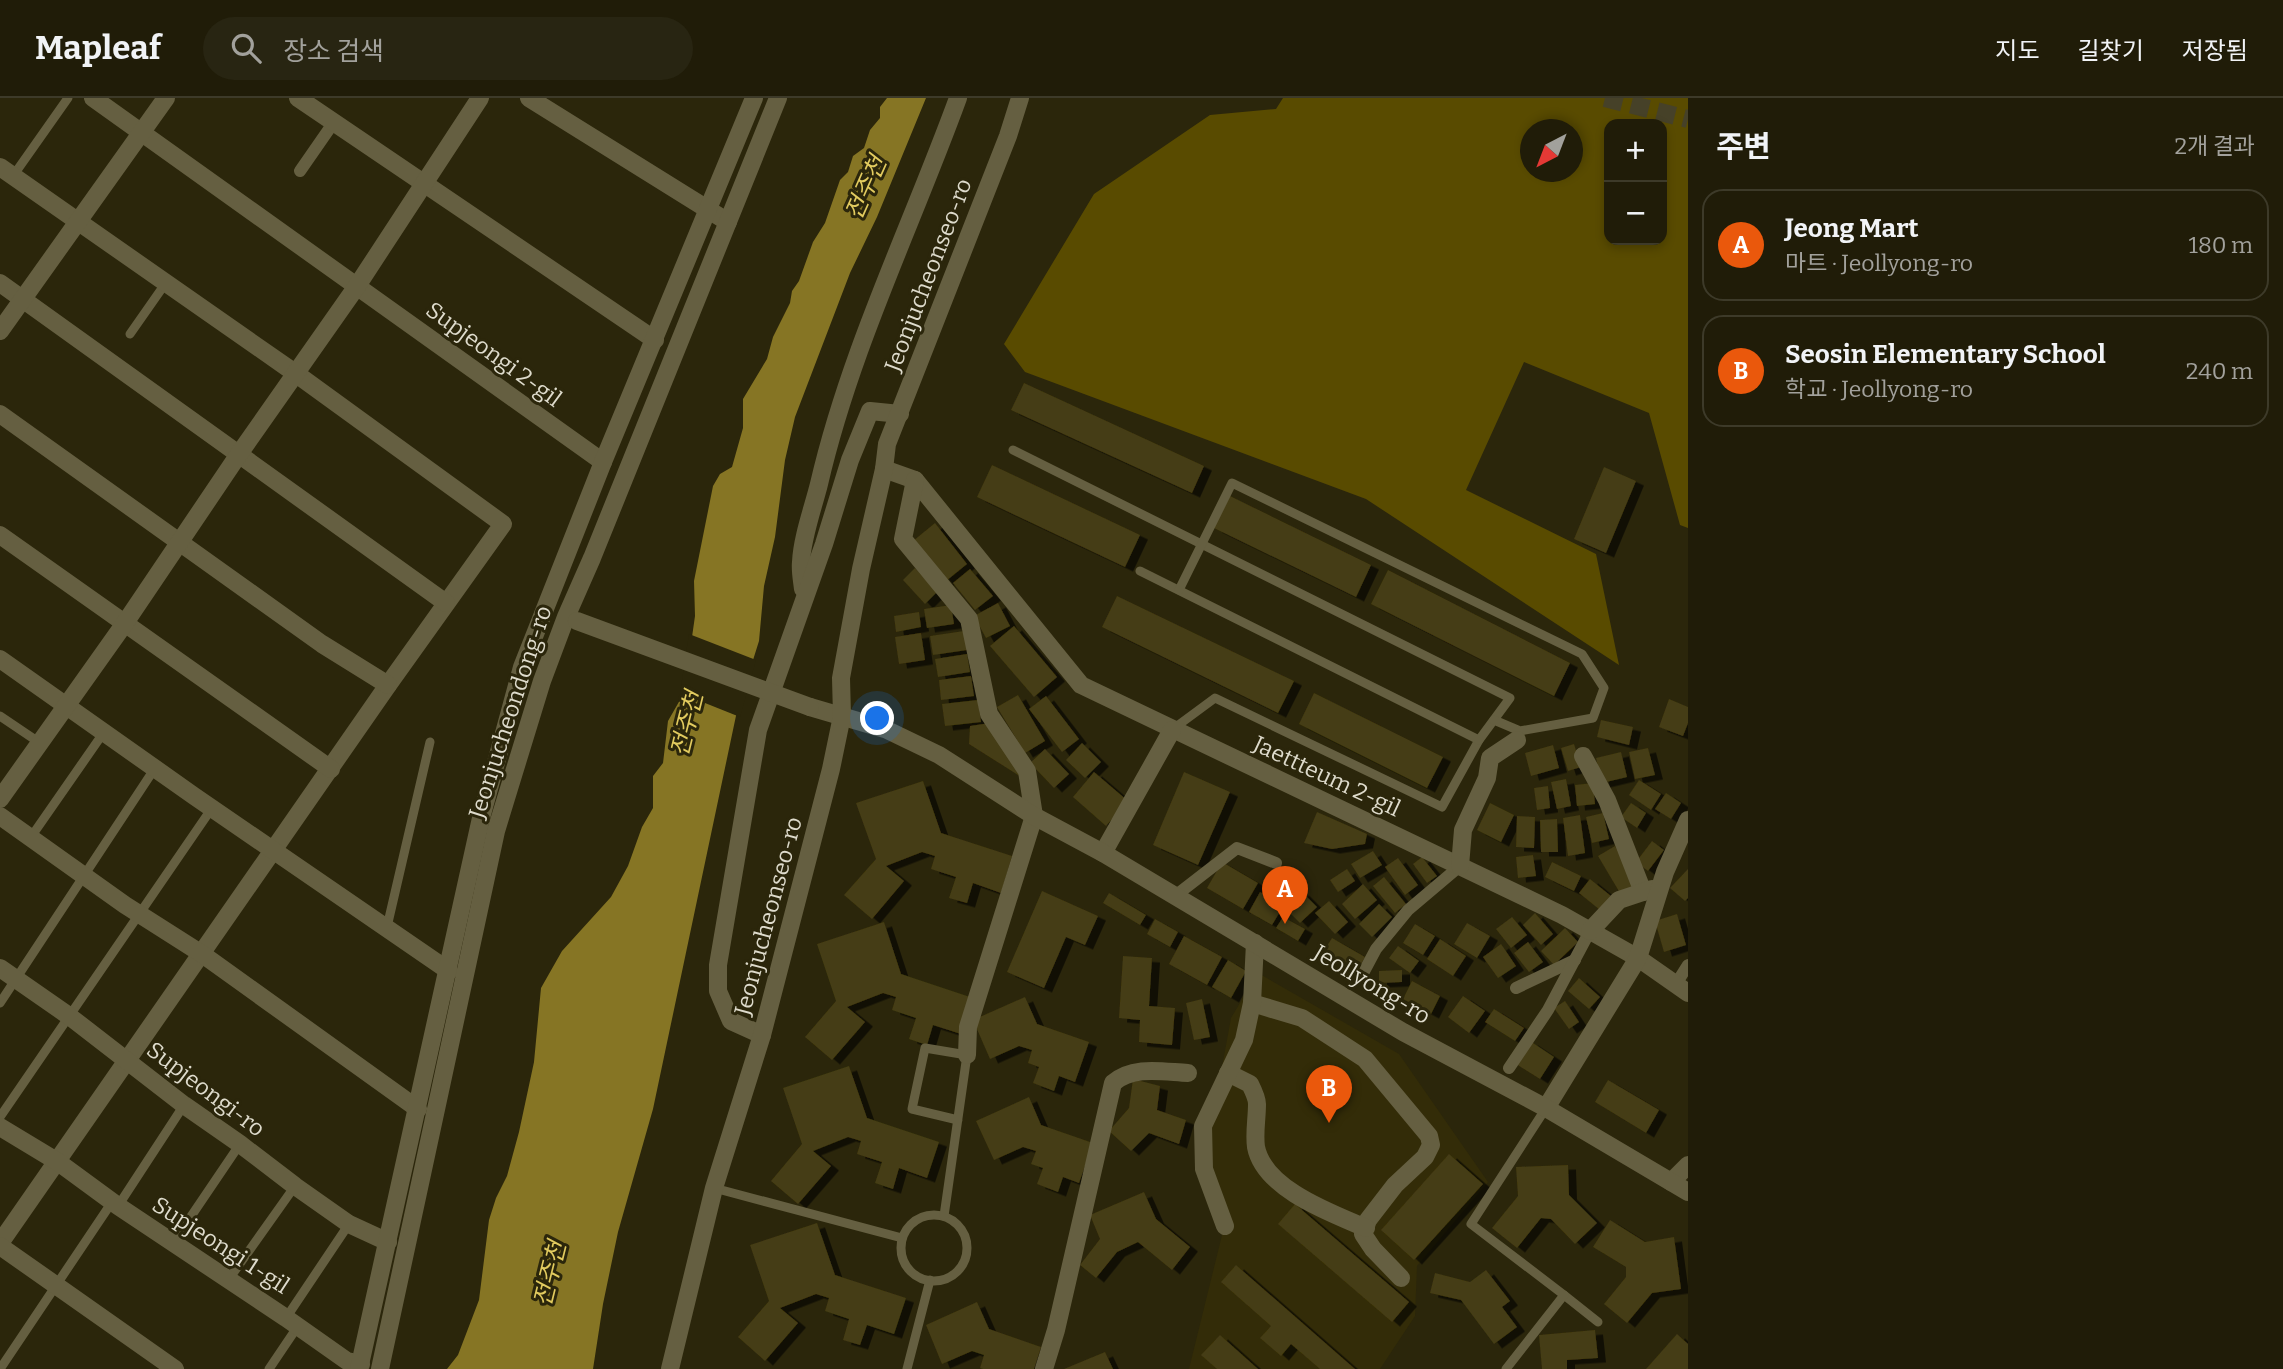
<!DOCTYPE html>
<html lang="ko">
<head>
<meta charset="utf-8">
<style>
	body { margin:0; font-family:Bitter,"Noto Sans KR",serif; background:#282512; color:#f1f3f6 }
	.controls { position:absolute; right:21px; top:21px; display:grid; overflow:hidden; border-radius:14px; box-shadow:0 4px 10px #0003 }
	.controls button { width:63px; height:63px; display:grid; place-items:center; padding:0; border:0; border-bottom:2px solid #3d3a29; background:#201c08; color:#f1f3f6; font:35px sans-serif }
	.compass { position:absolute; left:1520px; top:21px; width:63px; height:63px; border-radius:50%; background:#201c08; box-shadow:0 4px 10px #0003; rotate:222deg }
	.you { position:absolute; left:878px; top:621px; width:24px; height:24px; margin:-18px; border:5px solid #fff; border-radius:50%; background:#1a73e8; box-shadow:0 0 0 10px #1a73e833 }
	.badge { display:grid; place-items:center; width:46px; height:46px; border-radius:50%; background:#ea580c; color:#fff; font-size:23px; font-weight:700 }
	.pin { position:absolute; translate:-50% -58px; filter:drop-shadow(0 2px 4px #0008) }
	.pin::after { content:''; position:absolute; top:37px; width:24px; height:21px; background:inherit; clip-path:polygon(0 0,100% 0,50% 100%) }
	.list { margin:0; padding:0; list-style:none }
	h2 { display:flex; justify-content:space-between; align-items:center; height:91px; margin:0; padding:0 28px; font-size:30px }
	h2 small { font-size:23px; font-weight:400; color:#a2a19c }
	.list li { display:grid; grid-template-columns:46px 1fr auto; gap:21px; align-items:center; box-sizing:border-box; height:112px; margin:0 14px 14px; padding:0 14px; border:2px solid #3d3a29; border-radius:21px }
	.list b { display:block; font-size:26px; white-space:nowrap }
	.list p { margin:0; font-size:23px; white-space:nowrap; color:#a2a19c }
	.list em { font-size:23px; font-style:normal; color:#a2a19c }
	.icon { flex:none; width:38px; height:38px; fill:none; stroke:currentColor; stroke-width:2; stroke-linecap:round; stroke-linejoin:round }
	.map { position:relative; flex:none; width:1688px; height:1271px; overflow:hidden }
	header { display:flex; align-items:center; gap:42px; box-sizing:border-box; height:98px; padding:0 35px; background:#201c08; border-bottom:2px solid #3d3a29 }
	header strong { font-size:33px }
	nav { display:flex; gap:38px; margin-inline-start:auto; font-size:24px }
	.search { width:490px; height:63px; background:#282512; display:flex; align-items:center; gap:18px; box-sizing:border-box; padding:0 24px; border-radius:38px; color:#a2a19c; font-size:26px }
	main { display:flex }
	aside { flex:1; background:#201c08 }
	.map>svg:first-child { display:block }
</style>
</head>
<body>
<header>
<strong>Mapleaf</strong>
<div class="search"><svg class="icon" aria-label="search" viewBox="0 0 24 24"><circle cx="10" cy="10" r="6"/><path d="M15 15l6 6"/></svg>장소 검색</div>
<nav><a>지도</a><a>길찾기</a><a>저장됨</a></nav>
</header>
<main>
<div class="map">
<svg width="1688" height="1271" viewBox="0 0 1688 1271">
	<defs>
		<filter id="shadow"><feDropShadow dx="8" dy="4.5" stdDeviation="0" flood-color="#0009"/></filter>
	</defs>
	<rect width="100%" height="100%" fill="#2b260b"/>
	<path fill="#332c08" d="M1258,875L1399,956L1488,1084L1417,1168L1415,1218L1380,1271H1189L1224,1129L1201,1084L1231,920Z"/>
	<path fill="#594b00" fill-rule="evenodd" d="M1283,0H1688V430L1680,427L1649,315L1524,264L1466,392L1596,456L1619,567L1366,401L1025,274L1004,246L1094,96L1210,17L1276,11ZM1609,26H1662V142H1609ZM1531,32H1573V74H1531Z"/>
	<path fill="#867524" d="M887,0H926L877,119L850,175L795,319L785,362L775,439L764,488L759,543L737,613L653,1011L618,1134L603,1206L593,1271H447L458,1257L479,1202L489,1122L496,1100L507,1078L519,1034L534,964L541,890L562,853L611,799L628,768L642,729L653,710V678L663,665L668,623L684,595L695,518L694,483L713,388L720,376L732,369L743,330V301L767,261L773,239L790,205L792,193L799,183L813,144L825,125L840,82L848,74L853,58L864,50L870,32L880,20V9Z"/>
	<path fill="#2b260b" d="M689,536L756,562L740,619L680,595Z"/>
	<g fill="#453c13" filter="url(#shadow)">
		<path d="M1024,285L1204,368L1192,395L1011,312Z"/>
		<path d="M992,367L1140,437L1125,469L977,399Z"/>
		<path d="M1604,369L1636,383L1606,455L1574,441Z"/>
		<path d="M1230,398L1371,467L1356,499L1214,430Z"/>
		<path d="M935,425L967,466L946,483L913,443Z"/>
		<path d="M915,470L937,494L925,506L903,482Z"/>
		<path d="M970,471L993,498L975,512L953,485Z"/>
		<path d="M1388,472L1570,565L1554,598L1371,506Z"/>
		<path d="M1117,498L1294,583L1278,615L1102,529Z"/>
		<path d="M998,505L1010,528L986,540L974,518Z"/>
		<path d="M951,507L954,526L927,530L924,511Z"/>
		<path d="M919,514L921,529L896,534L894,518Z"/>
		<path d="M1014,528L1057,579L1034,599L990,548Z"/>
		<path d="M964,533L967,552L933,557L930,538Z"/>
		<path d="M921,535L925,562L899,566L895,539Z"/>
		<path d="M967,556L970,574L938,579L935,561Z"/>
		<path d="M971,578L974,598L941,602L939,582Z"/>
		<path d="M1314,595L1443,659L1427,690L1299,626Z"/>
		<path d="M1018,597L1045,643L1025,655L997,609Z"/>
		<path d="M1046,598L1079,641L1062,654L1029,611Z"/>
		<path d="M1669,601L1688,609V625L1683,638L1659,629Z"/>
		<path d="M978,602L981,624L945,628L942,606Z"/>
		<path d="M1601,622L1633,629L1629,647L1597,639Z"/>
		<path d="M990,625L1021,679L969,646L970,628Z"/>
		<path d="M1082,645L1101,664L1085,680L1066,662Z"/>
		<path d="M1574,646L1581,669L1568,673L1561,650Z"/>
		<path d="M1553,647L1559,670L1531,678L1525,655Z"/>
		<path d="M1648,650L1655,677L1635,681L1629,654Z"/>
		<path d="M1045,651L1069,676L1054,690L1030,665Z"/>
		<path d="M1621,654L1627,679L1602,685L1596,660Z"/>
		<path d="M1094,674L1128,703L1106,728L1073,699Z"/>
		<path d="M1184,674L1230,694L1198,767L1153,747Z"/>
		<path d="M1566,681L1571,708L1557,711L1551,684Z"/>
		<path d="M1639,682L1661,696L1651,712L1629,697Z"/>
		<path d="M923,683L941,735L1012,758L1001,795L973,785L967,805L949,800L956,779L931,771L935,758L922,754L886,768L904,783L872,821L844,797L876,761L856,705Z"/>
		<path d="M1593,685L1595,706L1577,708L1575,687Z"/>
		<path d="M1548,688L1550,710L1537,712L1534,690Z"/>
		<path d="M1666,695L1681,705L1671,721L1655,711Z"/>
		<path d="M1490,705L1514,717L1501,744L1477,732Z"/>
		<path d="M1631,705L1646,715L1637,730L1621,719Z"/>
		<path d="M1317,714L1367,736L1365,746L1332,751L1304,745Z"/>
		<path d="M1603,715L1609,741L1592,745L1586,719Z"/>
		<path d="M1580,717L1585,755L1568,758L1563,720Z"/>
		<path d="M1517,718L1535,719L1534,750L1516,749Z"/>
		<path d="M1557,721L1558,754H1541L1540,722Z"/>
		<path d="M1652,743L1664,752L1648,773L1636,764Z"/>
		<path d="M1615,748L1636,786L1620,795L1598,758Z"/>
		<path d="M1373,753L1382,767L1360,780L1351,766Z"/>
		<path d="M1533,757L1536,778L1518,780L1516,759Z"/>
		<path d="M1422,759L1437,778L1427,785L1413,766Z"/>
		<path d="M1398,760L1418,787L1405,797L1385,769Z"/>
		<path d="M1222,764L1258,785L1243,811L1207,790Z"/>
		<path d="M1552,764L1581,778L1574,793L1545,779Z"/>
		<path d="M1347,771L1355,783L1338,794L1330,782Z"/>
		<path d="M1688,771V800L1685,803L1670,790Z"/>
		<path d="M1384,779L1406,806L1395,815L1373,788Z"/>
		<path d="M1590,781L1611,798L1600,812L1579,795Z"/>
		<path d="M1363,786L1377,802L1355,821L1342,806Z"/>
		<path d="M1042,793L1098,818L1085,847L1066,839L1044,890L1007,874Z"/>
		<path d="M1301,793L1317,809L1300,825L1284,809Z"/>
		<path d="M1260,794L1284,807L1272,827L1249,814Z"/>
		<path d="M1109,795L1146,817L1140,827L1103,805Z"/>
		<path d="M1329,803L1348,824L1335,836L1315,815Z"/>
		<path d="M1379,806L1392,819L1372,839L1359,826Z"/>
		<path d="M1535,815L1553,836L1541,847L1523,827Z"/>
		<path d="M1677,816L1686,847L1664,854L1655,823Z"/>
		<path d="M1283,819L1305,831L1298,843L1276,830Z"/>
		<path d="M1512,819L1527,837L1511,850L1496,831Z"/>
		<path d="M1155,821L1178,834L1170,849L1147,836Z"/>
		<path d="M884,824L901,876L973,900L961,936L933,927L927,947L909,941L916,920L892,912L896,899L883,895L847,909L865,924L832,962L805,939L836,903L817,846Z"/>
		<path d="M1467,825L1490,838L1477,860L1454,846Z"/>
		<path d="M1415,826L1435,838L1423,857L1403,845Z"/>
		<path d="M1565,830L1578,844L1554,867L1541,853Z"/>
		<path d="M1184,838L1222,859L1207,887L1169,866Z"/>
		<path d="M1332,840L1365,859L1356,875L1322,856Z"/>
		<path d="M1440,841L1466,858L1453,878L1427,861Z"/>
		<path d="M1528,844L1543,864L1529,874L1514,855Z"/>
		<path d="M1501,846L1516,868L1498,880L1483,859Z"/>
		<path d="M1398,848L1419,863L1410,875L1389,860Z"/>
		<path d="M1123,858L1152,860L1149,908L1175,910L1172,947L1139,944L1140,922L1119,920Z"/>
		<path d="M1228,862L1246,873L1231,900L1212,889Z"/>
		<path d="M1402,872V884L1379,885V873Z"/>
		<path d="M1579,880L1600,899L1589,911L1568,893Z"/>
		<path d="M1412,883L1440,898L1431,916L1403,901Z"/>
		<path d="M1463,898L1485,913L1469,935L1448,919Z"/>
		<path d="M1025,899L1037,926L1089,944L1075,984L1059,978L1054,993L1033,985L1039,969L1028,965L1032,952L1019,948L990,961L973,922Z"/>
		<path d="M1202,901L1210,939L1194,942L1186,905Z"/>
		<path d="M1565,903L1579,924L1569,931L1554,910Z"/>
		<path d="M1494,911L1524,930L1515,943L1485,924Z"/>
		<path d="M1530,943L1554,959L1540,981L1516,966Z"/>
		<path d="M849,968L867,1020L939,1044L927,1080L899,1070L893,1091L875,1085L882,1064L857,1056L861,1043L848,1039L813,1053L831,1068L798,1106L771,1083L802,1046L783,990Z"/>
		<path d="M1133,981L1160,988L1157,1012L1186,1022L1179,1046L1149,1035L1131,1053L1109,1033L1129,1010Z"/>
		<path d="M1608,982L1659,1012L1646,1035L1595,1004Z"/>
		<path d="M1029,999L1041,1027L1093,1045L1079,1085L1063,1079L1058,1094L1037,1086L1043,1070L1031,1066L1036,1053L1023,1049L994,1062L976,1023Z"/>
		<path d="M1449,1056L1483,1086L1414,1162L1381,1132Z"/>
		<path d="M1568,1067L1569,1097L1597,1125L1575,1146L1551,1121L1541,1120L1517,1150L1492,1130L1518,1098L1516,1069Z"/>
		<path d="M1144,1094L1156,1121L1190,1149L1172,1172L1138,1144L1117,1154L1096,1180L1080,1167L1100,1141L1090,1117Z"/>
		<path d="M1295,1106L1409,1204L1392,1224L1278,1126Z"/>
		<path d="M1610,1122L1645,1144L1674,1139L1681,1191L1652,1195L1627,1225L1604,1206L1626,1179V1169L1593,1149Z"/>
		<path d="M817,1125L835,1177L906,1200L894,1236L867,1227L860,1247L843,1242L849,1221L825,1213L829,1200L816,1196L780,1210L798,1225L765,1263L738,1239L769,1203L750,1147Z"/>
		<path d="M1236,1167L1355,1271H1320L1291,1246L1281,1258L1260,1240L1271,1228L1221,1184Z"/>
		<path d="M1486,1172L1510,1203L1502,1209L1517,1229L1494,1246L1461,1202L1430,1195L1435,1175L1470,1184Z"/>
		<path d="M977,1204L989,1231L1041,1249L1034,1271H983L980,1270L984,1257L972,1253L942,1266L926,1227Z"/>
		<path d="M1595,1232L1598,1260L1567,1262V1271H1542L1539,1237Z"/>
		<path d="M1677,1236L1688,1246V1271H1646Z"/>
		<path d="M1220,1237L1258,1271H1217L1201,1257Z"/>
		<path d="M1105,1254L1113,1271H1064Z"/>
	</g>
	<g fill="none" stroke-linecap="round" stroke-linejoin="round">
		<path stroke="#464128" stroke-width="18" stroke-dasharray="18 9" stroke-linecap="butt" d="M1605,0L1688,21"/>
		<g stroke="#655f41" stroke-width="9">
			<path d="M13,78L68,0"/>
			<path d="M130,236L165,186"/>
			<path d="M1013,352L1510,600L1479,642L1442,709L1215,600L1173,631"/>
			<path d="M1140,473L1479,642"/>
			<path d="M1179,492L1232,385L1582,556L1604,590L1593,620L1520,633L1494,622"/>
			<path d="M0,618L40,645"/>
			<path d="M31,739L104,634"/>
			<path d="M387,829L430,644"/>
			<path d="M0,905L155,670"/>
			<path d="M0,1019L212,710"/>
			<path d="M714,1090L902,1140"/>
			<path d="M118,1108L184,1007"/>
			<circle cx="934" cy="1150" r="33"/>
			<path d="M944,1118L967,957L925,950L912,1011L958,1022"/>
			<path d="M173,1145L240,1046"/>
			<path d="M229,1181L295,1088"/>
			<path d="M1564,1197L1598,1224"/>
			<path d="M286,1220L349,1126"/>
			<path d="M0,1271L112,1104"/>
			<path d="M269,1271L298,1228"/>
			<path d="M907,1271L930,1182"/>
			<path d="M1506,1271L1564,1197L1471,1126L1546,1010"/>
		</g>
		<g stroke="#655f41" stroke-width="12">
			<path d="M300,73L334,24"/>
			<path d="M1175,798L1237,750L1276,765"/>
			<path d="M1360,881L1376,851L1408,812L1460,768"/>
			<path d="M1676,886L1688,867"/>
			<path d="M1516,890L1575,862"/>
			<path d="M1509,970L1548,912L1590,833"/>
		</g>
		<g stroke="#655f41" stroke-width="18">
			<path d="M93,0L603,364"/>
			<path d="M298,0L655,242"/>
			<path d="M529,0L728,124"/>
			<path d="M0,69L295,275L503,426L388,587L0,1145"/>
			<path d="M0,185L446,505"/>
			<path d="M0,233L166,0"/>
			<path d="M0,316L322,546L388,587"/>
			<path d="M884,371L915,382L1081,587L1562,817L1638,860L1688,895"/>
			<path d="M915,382L903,441L969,521L989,616L1027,673L1034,718L968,929L967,957"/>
			<path d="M0,437L331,671"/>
			<path d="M0,561L194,698L449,873"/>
			<path d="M1583,658L1607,702L1643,794"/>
			<path d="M0,701L125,525L239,356L357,188L480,0"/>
			<path d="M0,718L125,807L202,856L418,1011"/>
			<path d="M1103,755L1172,632"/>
			<path d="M1460,768L1463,732L1487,680L1490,660L1517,642"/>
			<path d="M1590,833L1619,802L1652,791"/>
			<path d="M0,870L69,918L184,1007L240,1046L295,1088L349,1126L388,1144"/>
			<path d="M1252,905L1302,920L1365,961L1429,1038L1431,1047L1425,1059L1395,1087L1368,1122L1363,1136L1373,1151L1401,1180"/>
			<path d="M1228,975L1250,986C1253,992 1257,1000 1257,1006C1257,1021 1254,1035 1256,1049C1264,1091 1331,1115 1366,1130"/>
			<path d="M1546,1010L1638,860L1665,774L1688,722"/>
			<path d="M0,1029L58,1064L118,1108L286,1220L347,1263L361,1266"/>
			<path d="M1671,1084L1688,1067"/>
			<path d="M1225,1128L1204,1071L1203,1028L1244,942L1252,905L1255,845"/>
			<path d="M0,1148L175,1271"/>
			<path d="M1044,1271L1056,1232L1113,985C1133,967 1164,974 1188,975"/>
		</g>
		<g stroke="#655f41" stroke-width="18">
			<path d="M803,491C802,482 800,473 801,464C802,440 813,410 819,386C850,252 911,129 958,0"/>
			<path d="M810,609L885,631L939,657L1034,718L1103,755L1403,934L1546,1010L1688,1094"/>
			<path d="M762,937L731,923L718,893V867L758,632L824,446L850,362L870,313L900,316"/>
			<path d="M359,1271L481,720L522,569L603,364L754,0"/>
			<path d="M380,1271L496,733L542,583L566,519L592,460L778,0"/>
			<path d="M670,1271L714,1090L762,937L831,671L842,618L841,580L861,471L884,371L887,346L1008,38L1020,0"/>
		</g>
		<path stroke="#655f41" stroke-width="18" d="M577,523L810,609"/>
	</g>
	<g text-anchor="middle" stroke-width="6" stroke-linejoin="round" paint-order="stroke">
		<g font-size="23" fill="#dedbcc" stroke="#2b260b">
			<text transform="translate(928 177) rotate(-69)" y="8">Jeonjucheonseo-ro</text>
			<text transform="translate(494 256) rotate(36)" y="8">Supjeongi 2-gil</text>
			<text transform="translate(510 614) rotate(-72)" y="8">Jeonjucheondong-ro</text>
			<text transform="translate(1327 678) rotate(25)" y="8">Jaettteum 2-gil</text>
			<text transform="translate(768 818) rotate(-75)" y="8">Jeonjucheonseo-ro</text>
			<text transform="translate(1372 886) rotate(31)" y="8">Jeollyong-ro</text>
			<text transform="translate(206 991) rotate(37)" y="8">Supjeongi-ro</text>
			<text transform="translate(221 1147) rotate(33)" y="8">Supjeongi 1-gil</text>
		</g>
		<g font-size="24" font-style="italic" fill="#e2cb5f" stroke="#2b260b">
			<text transform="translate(866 90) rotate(-66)" y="8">전주천</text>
			<text transform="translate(687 626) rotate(-76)" y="8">전주천</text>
			<text transform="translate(550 1176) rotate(-76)" y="8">전주천</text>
		</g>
	</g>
</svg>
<div class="controls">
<button>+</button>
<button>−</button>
</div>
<svg class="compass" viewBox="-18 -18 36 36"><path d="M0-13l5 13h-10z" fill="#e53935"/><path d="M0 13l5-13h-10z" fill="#a2a19c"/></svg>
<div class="you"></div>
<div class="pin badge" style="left:1285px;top:826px">A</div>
<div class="pin badge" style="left:1329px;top:1025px">B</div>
</div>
<aside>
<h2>주변<small>2개 결과</small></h2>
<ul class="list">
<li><span class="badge">A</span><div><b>Jeong Mart</b><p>마트 · Jeollyong-ro</p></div><em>180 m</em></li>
<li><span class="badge">B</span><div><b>Seosin Elementary School</b><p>학교 · Jeollyong-ro</p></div><em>240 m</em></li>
</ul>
</aside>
</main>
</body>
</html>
